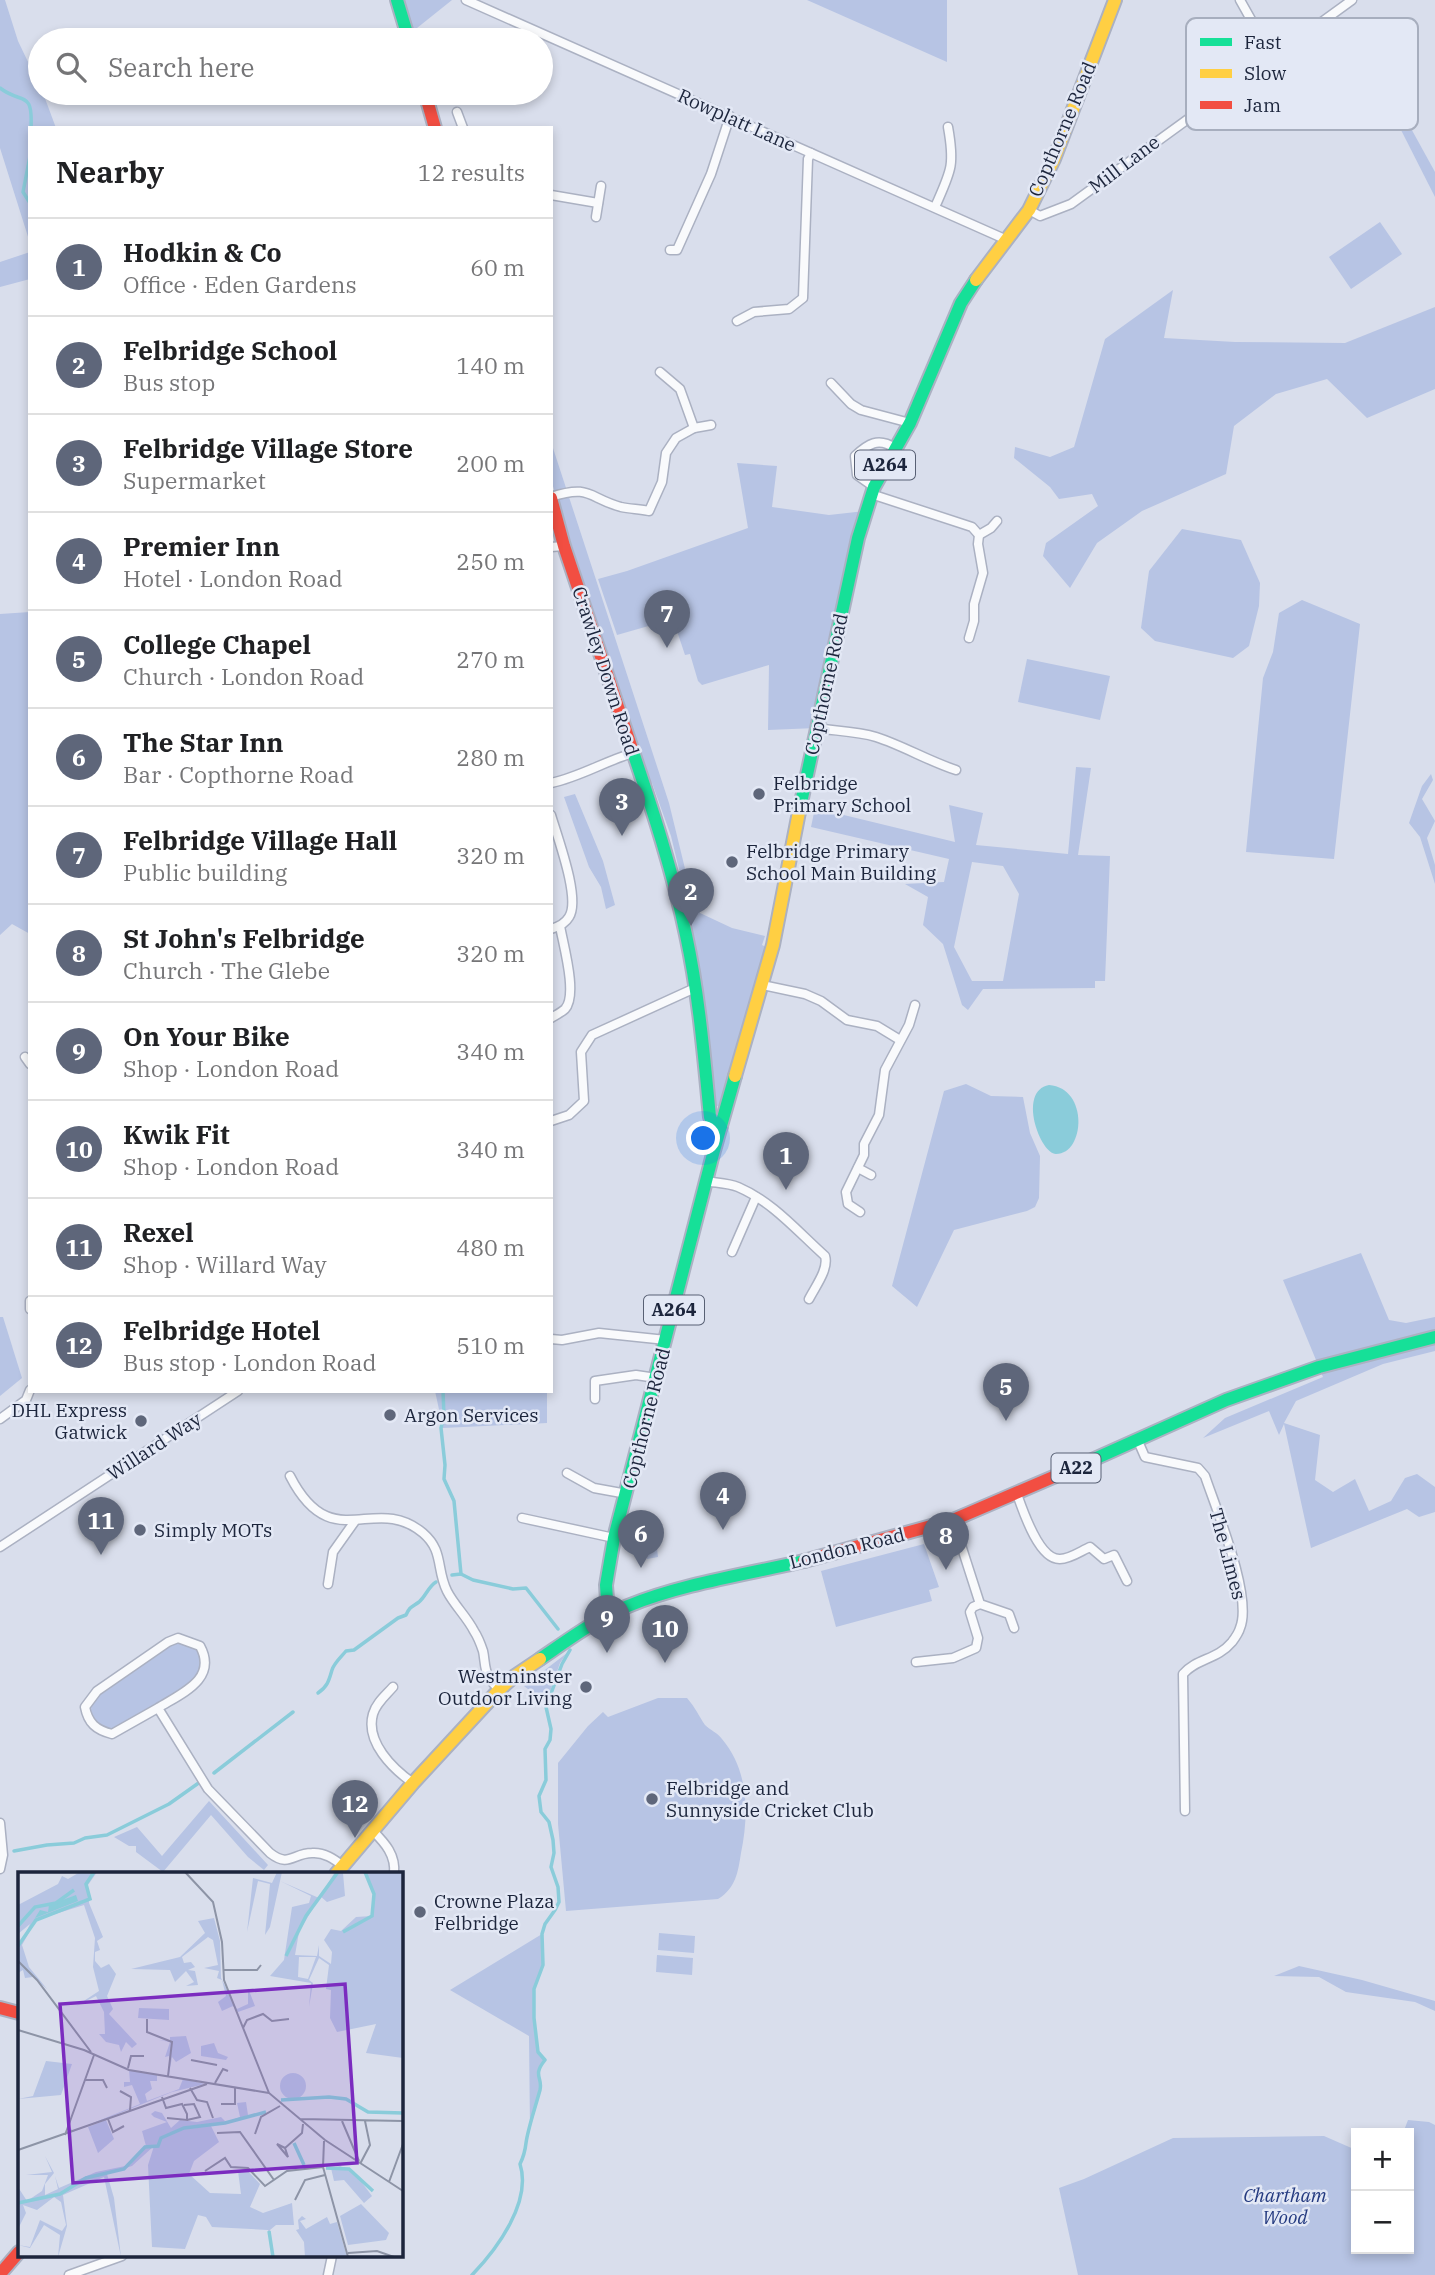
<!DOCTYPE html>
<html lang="en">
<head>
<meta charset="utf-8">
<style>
	body { margin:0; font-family:"IBM Plex Serif",serif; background:#f6f6f6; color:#202124 }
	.controls { position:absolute; right:21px; bottom:21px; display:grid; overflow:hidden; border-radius:0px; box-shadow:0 4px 10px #0003 }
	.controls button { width:63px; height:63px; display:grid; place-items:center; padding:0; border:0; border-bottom:2px solid #e0e0e0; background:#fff; color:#202124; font:35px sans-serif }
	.you { position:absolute; left:704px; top:1139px; width:24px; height:24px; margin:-18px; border:5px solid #fff; border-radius:50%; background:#1a73e8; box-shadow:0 0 0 10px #1a73e833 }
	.badge { display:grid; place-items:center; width:46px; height:46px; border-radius:50%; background:#5e667a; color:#fff; font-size:23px; font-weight:700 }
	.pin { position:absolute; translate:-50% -58px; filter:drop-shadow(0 2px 4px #0008) }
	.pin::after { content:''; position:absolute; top:37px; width:24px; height:21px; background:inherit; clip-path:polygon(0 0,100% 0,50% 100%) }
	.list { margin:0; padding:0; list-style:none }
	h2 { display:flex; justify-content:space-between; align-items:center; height:91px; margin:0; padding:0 28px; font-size:30px }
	h2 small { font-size:23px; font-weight:400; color:#757577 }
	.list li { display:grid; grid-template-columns:46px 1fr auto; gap:21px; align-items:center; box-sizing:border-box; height:98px; padding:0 28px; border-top:2px solid #e0e0e0 }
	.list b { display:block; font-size:26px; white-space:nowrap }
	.list p { margin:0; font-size:23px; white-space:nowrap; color:#757577 }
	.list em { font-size:23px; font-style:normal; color:#757577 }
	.icon { flex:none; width:38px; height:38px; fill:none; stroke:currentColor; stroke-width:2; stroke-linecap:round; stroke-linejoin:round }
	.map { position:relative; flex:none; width:1435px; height:2275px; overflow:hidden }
	.search { position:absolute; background:#fff; box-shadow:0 4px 10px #0003; left:28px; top:28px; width:525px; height:77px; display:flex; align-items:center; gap:18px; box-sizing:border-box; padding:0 24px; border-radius:38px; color:#757577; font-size:26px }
	.panel { position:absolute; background:#fff; box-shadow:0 4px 10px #0003; left:28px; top:126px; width:525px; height:1267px; border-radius:0px }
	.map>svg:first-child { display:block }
</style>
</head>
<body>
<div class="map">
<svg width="1435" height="2275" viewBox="0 0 1435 2275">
	<rect width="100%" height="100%" fill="#d9deec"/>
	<g fill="#b7c4e4" fill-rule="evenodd">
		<path d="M0,0H5L18,41L40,87V93H43L56,128H30V243L0,148Z"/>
		<path d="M401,0H452L417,28L421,40H414Z"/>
		<path d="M807,0H947V62Z"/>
		<path d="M1408,123L1435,172V197L1400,128Z"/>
		<path d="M1380,222L1402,254L1351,289L1329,257Z"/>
		<path d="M30,252V279L0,287V262Z"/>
		<path d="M1173,290L1164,338L1235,342L1345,343L1435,307V389L1367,418L1327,379L1276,394L1234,426L1226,474L1142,511L1097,543L1070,588L1043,556L1046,543L1098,506L1092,494L1059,499L1050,487L1014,458L1015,447L1050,457L1074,447L1105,339Z"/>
		<path d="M551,442L669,803L689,885L683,886L671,836L652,783L647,781L551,480Z"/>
		<path d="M737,463L777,466L772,507L829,515L865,511L816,728L768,730L769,665L702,685L698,681L690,654L685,655L673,619L617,635L598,579L627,571L748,528Z"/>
		<path d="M1182,529L1241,540L1260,583L1259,606L1249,646L1233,658L1155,641L1141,628L1149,571Z"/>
		<path d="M1302,600L1360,624L1334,859L1246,852L1263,678L1273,652L1279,613Z"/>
		<path d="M30,612V934L12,924L0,935V614Z"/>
		<path d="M1027,659L1110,676L1100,720L1018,702Z"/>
		<path d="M1076,767L1091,768L1078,855L1110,856L1105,981H1095V988L983,989L968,1010L962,1005L943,944L923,925L928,897L905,884L944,882L949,859L811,827L815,808L955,842L949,805L983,813L976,845L1068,854ZM972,862L1003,866L1019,894L1003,981H972L954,947Z"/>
		<path d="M1431,774L1433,780L1422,799L1435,821L1427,838L1435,865V884L1420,837L1409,823L1422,786Z"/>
		<path d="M575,794L603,861L615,905L606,909L601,887L589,867L564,797Z"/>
		<path d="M689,887L700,913L732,928L765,936L762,945L766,947L722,1105L714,1107L705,1025L683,888Z"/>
		<path d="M966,1084L991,1096L1023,1097L1030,1133L1040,1156L1039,1198L1035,1207L1027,1211L954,1230L917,1307L892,1286L944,1091Z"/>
		<path d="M1361,1253L1389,1320L1406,1323L1435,1317V1351L1383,1364L1296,1401L1284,1423L1320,1435L1315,1480L1333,1492L1355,1479L1369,1511L1391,1501L1405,1478L1417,1474L1435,1487V1512L1419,1517L1407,1509L1311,1548L1284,1424L1279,1435L1269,1411L1203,1438L1225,1418L1323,1377L1283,1280Z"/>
		<path d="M0,1317H3L22,1378L0,1396Z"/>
		<path d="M435,1391H547V1423L443,1428Z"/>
		<path d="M656,1540L658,1557L647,1559L646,1550L632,1551V1543Z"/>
		<path d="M924,1544L939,1587L929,1590L932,1601L836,1627L821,1571Z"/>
		<path d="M180,1642L192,1644C200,1653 205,1663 198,1674C189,1689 135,1718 117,1729C98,1732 85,1715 94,1698L172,1644Z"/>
		<path d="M567,1653L560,1663L546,1703L524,1686Z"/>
		<path d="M658,1698H687C695,1707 699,1716 705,1725C710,1730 718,1733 722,1739C749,1771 749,1814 741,1853C738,1872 736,1888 718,1899L566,1911L558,1824V1763L588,1726L603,1712L608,1717Z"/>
		<path d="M209,1801L268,1865L264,1870L248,1857L211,1815L163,1872L136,1852V1846H129L114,1837L137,1827L162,1856Z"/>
		<path d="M659,1933L695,1936L694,1953L658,1950Z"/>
		<path d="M542,1934L543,1965L534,1989V2018L538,2052L545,2060C534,2074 542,2077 540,2091C538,2104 533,2117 530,2130L529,2036L450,1990Z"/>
		<path d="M657,1955L693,1958L692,1975L656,1972Z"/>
		<path d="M1299,1966L1362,1980L1435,2001V2011L1415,2002L1346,1992L1319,1977L1274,1976Z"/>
		<path d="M1408,2120L1429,2122L1435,2125V2275H1078L1059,2188L1084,2179L1173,2138L1324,2136L1356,2150V2249H1409V2133H1403Z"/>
	</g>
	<path fill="#8accda" d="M1049,1085C1089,1088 1085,1154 1056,1154C1040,1154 1017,1091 1049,1085Z"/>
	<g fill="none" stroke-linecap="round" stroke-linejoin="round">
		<g stroke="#8accda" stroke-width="3.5">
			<path d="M0,88C22,105 33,89 31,128"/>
			<path d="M30,156L23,192L30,203"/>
			<path d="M443,1391L444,1416L441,1428L445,1465L444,1479L454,1501L461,1574L452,1575"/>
			<path d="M461,1574L473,1580L513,1589L526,1588L558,1629"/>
			<path d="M318,1693C328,1686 329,1680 332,1670C334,1663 342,1656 346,1651L354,1650L398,1618L406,1615C410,1606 412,1607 419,1602C426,1596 428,1587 436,1582"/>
			<path d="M214,1773L293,1712"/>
			<path d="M14,1851L47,1845L74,1843L85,1838L107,1835L169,1804L200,1782"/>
			<path d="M472,2275C497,2249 532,2202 520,2164C524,2156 525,2152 526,2143C528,2128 536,2105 540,2090C543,2077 532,2076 545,2060L538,2052L534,2018V1989L543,1965L542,1934L545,1924L555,1910L559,1902L558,1887L551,1867L554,1853L553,1840L549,1822L541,1812L539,1796L546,1780L545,1749L550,1740L551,1729L546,1707L562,1664L570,1650"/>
		</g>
		<g stroke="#abb1c2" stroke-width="11">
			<g id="street">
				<path d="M466,0L1007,240"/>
				<path d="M1240,0L1272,57"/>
				<path d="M457,112L463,128"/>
				<path d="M551,195L598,203"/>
				<path d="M935,207C951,171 955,166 948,127"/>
				<path d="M1029,210L1040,216L1071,204L1352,0"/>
				<path d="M596,217L601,186"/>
				<path d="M670,250H677L711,174L730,116"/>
				<path d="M737,321L754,312L789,309L803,298L808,159L811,153"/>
				<path d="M660,372L680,389L694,428"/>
				<path d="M831,383L851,404L861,410L910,423"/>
				<path d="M874,487L857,475L855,456C868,444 878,437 895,448"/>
				<path d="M871,494L972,527L979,535L978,544L983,573L974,604V621L969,638"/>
				<path d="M551,497C591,484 588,498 621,507C630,509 640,509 649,511L662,482L666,453L676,438L694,428L711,425"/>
				<path d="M979,535L991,528L997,521"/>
				<path d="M551,547L564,546"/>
				<path d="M816,728C835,731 857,731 876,737C904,746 928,761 956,770"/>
				<path d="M551,783C580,777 605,761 633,753"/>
				<path d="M551,815C557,836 581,899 569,917C565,924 558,927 551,929"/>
				<path d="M762,985L805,994L821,1001L847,1020L877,1026L900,1040"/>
				<path d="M551,1018C556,1015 562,1012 565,1009C578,995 563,944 560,926"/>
				<path d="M25,1057L30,1064"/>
				<path d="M551,1121L569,1115L584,1101L581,1052L592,1035L695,988"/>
				<path d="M858,1168L871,1175"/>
				<path d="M705,1181C716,1183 728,1183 738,1187C773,1202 797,1231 825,1256C829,1269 815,1287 809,1299"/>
				<path d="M860,1212L848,1204L846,1192L864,1155V1144L879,1115L885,1070L909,1025L915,1005"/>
				<path d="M732,1252L756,1197"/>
				<path d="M30,1301V1309"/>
				<path d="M551,1339L562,1340L599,1333L666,1340"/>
				<path d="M595,1399V1381L636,1375L656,1378"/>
				<path d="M0,1419L26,1400L30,1390"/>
				<path d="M1138,1441L1145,1457L1198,1468L1205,1476C1216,1509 1253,1597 1240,1628C1239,1632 1235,1638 1232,1642C1217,1660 1197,1658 1183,1674L1185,1811"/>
				<path d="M567,1473L594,1488L627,1494"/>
				<path d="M290,1476C332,1558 374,1492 423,1533C444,1551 436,1569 447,1591C454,1605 467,1617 474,1631C478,1637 481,1645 483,1651C485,1659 484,1670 489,1677C491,1682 496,1686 499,1690"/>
				<path d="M1017,1494C1023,1511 1039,1560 1060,1559C1070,1559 1081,1551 1090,1547L1104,1559L1114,1555L1127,1581"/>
				<path d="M522,1518L614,1538"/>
				<path d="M953,1520L980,1604L1009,1614L1014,1628"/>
				<path d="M0,1547L238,1391"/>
				<path d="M328,1584L333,1552L355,1521"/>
				<path d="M916,1662L953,1658L976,1648L978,1638L970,1612L973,1607L980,1604"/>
				<path d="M393,1687C386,1695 376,1703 373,1714C365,1742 393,1769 413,1783"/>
				<path d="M158,1708C182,1693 218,1679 200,1646L178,1638L168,1642L97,1691L85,1707C88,1723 96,1730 112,1734L158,1708L208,1789L270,1853C289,1868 293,1853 312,1853C324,1852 334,1859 343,1866"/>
				<path d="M0,1823L3,1855L0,1869"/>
				<path d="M373,1831C385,1843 396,1855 394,1874"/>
				<path d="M69,2275L122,2256"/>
				<path d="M328,2275L332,2256"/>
			</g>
		</g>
		<g stroke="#abb1c2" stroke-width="16">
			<g id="fast">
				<path d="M397,0L409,40"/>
				<path d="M632,749C653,811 673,872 686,935C699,995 704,1056 710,1117L713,1123L721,1126"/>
				<path d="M799,812L858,538L874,487L910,423L961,303L976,280"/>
				<path d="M1072,1469L1226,1400L1319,1367L1435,1337"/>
				<path d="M608,1615L606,1585L614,1538L713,1154L735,1076"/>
				<path d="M540,1659C568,1640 596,1619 628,1606C681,1584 748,1574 804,1561"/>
			</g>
		</g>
		<g stroke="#abb1c2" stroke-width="16">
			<g id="slow">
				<path d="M976,280L1029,210L1054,159L1115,0"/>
				<path d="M735,1076L773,945L799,812"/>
				<path d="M336,1874L413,1783L499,1690L512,1678L540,1659"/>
			</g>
		</g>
		<g stroke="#abb1c2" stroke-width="16">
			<g id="jam">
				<path d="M425,93L435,128"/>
				<path d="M551,498L564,546L632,749"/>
				<path d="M804,1561L953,1520L1072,1469"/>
				<path d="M0,2008L19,2013"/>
				<path d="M0,2274L19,2252"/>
			</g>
		</g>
		<use href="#street" stroke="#f9fafc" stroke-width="8"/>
		<use href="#fast" stroke="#16e098" stroke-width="12"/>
		<use href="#slow" stroke="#ffcf43" stroke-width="12"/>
		<use href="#jam" stroke="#f24e42" stroke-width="12"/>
	</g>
	<g fill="#5e667a" stroke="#e3e8f5" stroke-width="2.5">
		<circle cx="759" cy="794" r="7"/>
		<circle cx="732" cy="862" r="7"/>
		<circle cx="390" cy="1415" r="7"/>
		<circle cx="141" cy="1421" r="7"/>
		<circle cx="140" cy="1530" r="7"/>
		<circle cx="586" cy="1687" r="7"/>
		<circle cx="652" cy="1799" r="7"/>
		<circle cx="420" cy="1912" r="7"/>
	</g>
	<g text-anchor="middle" stroke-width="5" stroke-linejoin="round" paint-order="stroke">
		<g fill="#e3e8f5" stroke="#586074" stroke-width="2">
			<rect x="855" y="450.5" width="60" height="29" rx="5"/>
			<rect x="644" y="1295.5" width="60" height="29" rx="5"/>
			<rect x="1051.5" y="1453.5" width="49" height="29" rx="5"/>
		</g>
		<g font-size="18" font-weight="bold" fill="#1c253c">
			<text x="885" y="471">A264</text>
			<text x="674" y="1316">A264</text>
			<text x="1076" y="1474">A22</text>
		</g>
		<g font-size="19" fill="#1c253c" stroke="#e3e8f5">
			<text transform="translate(737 120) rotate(24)" y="7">Rowplatt Lane</text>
			<text transform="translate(1062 129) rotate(-67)" y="7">Copthorne Road</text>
			<text transform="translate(1124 164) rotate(-37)" y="7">Mill Lane</text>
			<text transform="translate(606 671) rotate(72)" y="7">Crawley Down Road</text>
			<text transform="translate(826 684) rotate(-78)" y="7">Copthorne Road</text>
			<text transform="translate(646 1418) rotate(-76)" y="7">Copthorne Road</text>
			<text transform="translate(154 1446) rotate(-33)" y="7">Willard Way</text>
			<text transform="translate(847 1548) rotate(-14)" y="7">London Road</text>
			<text transform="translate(1228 1554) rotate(75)" y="7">The Limes</text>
		</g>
		<g font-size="19" fill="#1c253c" stroke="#e3e8f5" text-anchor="start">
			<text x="773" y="790">Felbridge<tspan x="773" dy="22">Primary School</tspan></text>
			<text x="746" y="858">Felbridge Primary<tspan x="746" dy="22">School Main Building</tspan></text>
			<text x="127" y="1417" text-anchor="end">DHL Express<tspan x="127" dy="22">Gatwick</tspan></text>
			<text x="404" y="1422">Argon Services</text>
			<text x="154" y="1537">Simply MOTs</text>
			<text x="572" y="1683" text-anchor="end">Westminster<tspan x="572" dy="22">Outdoor Living</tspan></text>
			<text x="666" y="1795">Felbridge and<tspan x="666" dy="22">Sunnyside Cricket Club</tspan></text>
			<text x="434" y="1908">Crowne Plaza<tspan x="434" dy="22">Felbridge</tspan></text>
		</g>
		<g font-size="19" font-style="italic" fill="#253b80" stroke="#e3e8f5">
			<text x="1285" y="2202">Chartham<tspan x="1285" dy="22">Wood</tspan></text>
		</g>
	</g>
	<g transform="translate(18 1872)">
		<rect width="385" height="385" fill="#d9deec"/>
		<path d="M62,0H79L70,13L71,31L85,65L79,69L82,78L77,80V89L83,96L91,92L98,102L89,124L95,137L91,142L119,172L114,176L108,170L103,180L101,173L88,170L81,162H87L86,140L78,124L58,134L81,119L75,95L77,66L66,33L18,48L4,73L11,95L29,117L15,105L7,106L5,98L0,101V65L3,71L12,52L0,62V33L40,12L44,4L50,7ZM259,0H264L262,9L301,26L281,60L277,83L299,84L301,73V84L313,92L314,80L306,68L313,57L323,59L338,45L354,44L357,26L347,0H385V186L348,181L358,152L319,160L312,146L313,118L308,117L311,93L301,86L291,108L295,111L291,135L293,111L252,104L266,88L274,35L291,31L293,24L262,9L252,55L247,63L252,12L240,9L229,60L235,6L254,11ZM281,85H298L290,107L280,105ZM317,0L325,1L327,24L309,30L302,24ZM196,46L202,69L203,106L219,137L230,132V116L237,134L220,140L215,134L204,139L200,130L208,124L204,108L199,106L201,99L186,96L200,93L195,68L190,65L164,85L166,91L173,90L177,95L170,98L177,99L180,113L168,114L176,110L168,99L157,110L152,98L113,97L162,85L187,61L180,49ZM121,136L151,137V148L120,146ZM152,165L168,164L173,181L158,190L154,185L151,203V184L147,185L152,170L141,168L152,169ZM196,171L200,181L210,185L208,188L183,184V174ZM28,189L54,192L43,223L0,227L15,224ZM111,198L139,203V209H132L134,217L127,222L129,229L161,217L165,207L187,212L154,220L50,262L51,254L55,259L122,232L114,213L106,215V210H112ZM262 214a13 13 0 1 1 26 0a13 13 0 1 1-26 0ZM228,230L230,243L209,252H192L201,270L176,289L171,302L192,321L223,322L220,299L227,296L242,312L232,335L245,341L274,331L276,353H258L252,358L255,385L250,358L194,355L188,345L180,343L167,377L134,375L130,293L136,274L114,294L89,302L96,326L103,385L86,305L45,323L49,354L40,385L42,363L26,353L12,376L0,373L12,375L22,348L44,359L48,353L43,330L36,325L19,338L5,333L8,341L0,357V315L9,329L24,319L30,303H8L34,300L27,284L36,301L27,312V323L40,317L37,304L41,316L78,300L112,293L128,274L124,259L149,250L136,245L133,242L137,239L144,241L153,256L162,248L179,250L203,245L208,250L222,245L219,231ZM88,248L96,267L80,281L70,255ZM322,294L336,300L354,324L346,331L326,308L316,309L313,296ZM343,332L371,361L368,368L330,373L322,344ZM284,344L288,347L282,349L288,357L309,345L312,352L319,350L329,385H287L286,370L278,358L281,357L280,348Z" fill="#b7c4e4" fill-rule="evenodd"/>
		<path d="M58,23L60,29L17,46L22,38L30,40L31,33Z" fill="#8accda"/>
		<path fill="none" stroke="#8accda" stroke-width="3.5" d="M0,54L17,35L38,31L56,18M325,60L354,44L356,22L347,0M0,74L18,48L72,27L68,12L76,0M268,84L288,44L320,0M263,228L311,225L328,227L350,240L385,241M276,271L286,293M308,296L331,297L355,319M0,331L42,322L68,306L106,297L127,275L140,274L143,266L166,256L207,251L248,240M251,359L255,385"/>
		<path fill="none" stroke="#8d94a6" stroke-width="2" d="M167,0L195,30L204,70L206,108L251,221L307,268L385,319M0,89L19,108L73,180M206,98H239L243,93M129,147V160L154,170L150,204M225,156L229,148L245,142L254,149L271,147M0,158L66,178L111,198L251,221M173,188L199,193M110,196L113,184H126M67,208H85L89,216M197,211L205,197L210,199M172,216L179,228L189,230L195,246M102,219L113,225L112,238M144,225L148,236L164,232L169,242V248L149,246M203,232H217V216M166,233L176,232L182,245L169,248M90,247L95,260L106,254M282,247L385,249M324,249L341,289M199,261L222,260L256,308M237,262L243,245L262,234M47,263L76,183M306,269L305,295L330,385M267,276L259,272L270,285L267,276L284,261L285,252M0,278L189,212M342,292L352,273L347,249M187,299L207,286L213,295L230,296L247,314L269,299L305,295M371,310L385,272M277,328L287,308L307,303M330,381L359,379L376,385"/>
		<path fill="#7b2cbf" fill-opacity="0.15" stroke="#7b2cbf" stroke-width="3.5" d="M327,112L339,291L55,311L42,132Z"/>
		<rect width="385" height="385" fill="none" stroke="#1c253c" stroke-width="3.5"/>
	</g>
	<rect x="1186" y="18" width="232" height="112" rx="10" fill="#e3e8f5" stroke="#a7aebe" stroke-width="2"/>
	<rect x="1200" y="38" width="32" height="8" fill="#16e098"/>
	<rect x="1200" y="69" width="32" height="9" fill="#ffcf43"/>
	<rect x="1200" y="101" width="32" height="8" fill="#f24e42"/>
	<g font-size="19" fill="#1c253c">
		<text x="1244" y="49">Fast</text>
		<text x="1244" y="80">Slow</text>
		<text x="1244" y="112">Jam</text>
	</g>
</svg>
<div class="controls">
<button>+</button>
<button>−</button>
</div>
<div class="you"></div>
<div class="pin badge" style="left:786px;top:1190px">1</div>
<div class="pin badge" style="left:691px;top:926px">2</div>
<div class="pin badge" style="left:622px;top:836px">3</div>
<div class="pin badge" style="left:723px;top:1530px">4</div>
<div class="pin badge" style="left:1006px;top:1421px">5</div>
<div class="pin badge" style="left:641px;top:1568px">6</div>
<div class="pin badge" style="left:667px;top:648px">7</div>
<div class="pin badge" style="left:946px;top:1570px">8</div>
<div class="pin badge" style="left:607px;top:1653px">9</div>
<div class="pin badge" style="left:665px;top:1663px">10</div>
<div class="pin badge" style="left:101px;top:1555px">11</div>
<div class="pin badge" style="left:355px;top:1838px">12</div>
<div class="search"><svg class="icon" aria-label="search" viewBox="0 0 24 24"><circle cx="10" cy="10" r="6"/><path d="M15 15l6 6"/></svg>Search here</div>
<section class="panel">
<h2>Nearby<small>12 results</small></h2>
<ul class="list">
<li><span class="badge">1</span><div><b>Hodkin &amp; Co</b><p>Office · Eden Gardens</p></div><em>60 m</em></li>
<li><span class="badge">2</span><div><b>Felbridge School</b><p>Bus stop</p></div><em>140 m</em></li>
<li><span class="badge">3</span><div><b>Felbridge Village Store</b><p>Supermarket</p></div><em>200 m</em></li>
<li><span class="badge">4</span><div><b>Premier Inn</b><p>Hotel · London Road</p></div><em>250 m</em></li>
<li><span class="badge">5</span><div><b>College Chapel</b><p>Church · London Road</p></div><em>270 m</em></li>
<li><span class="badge">6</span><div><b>The Star Inn</b><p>Bar · Copthorne Road</p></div><em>280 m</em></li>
<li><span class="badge">7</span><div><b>Felbridge Village Hall</b><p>Public building</p></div><em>320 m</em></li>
<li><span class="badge">8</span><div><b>St John's Felbridge</b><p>Church · The Glebe</p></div><em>320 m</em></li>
<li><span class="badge">9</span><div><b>On Your Bike</b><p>Shop · London Road</p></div><em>340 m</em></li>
<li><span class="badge">10</span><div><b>Kwik Fit</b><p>Shop · London Road</p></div><em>340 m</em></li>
<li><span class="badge">11</span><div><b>Rexel</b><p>Shop · Willard Way</p></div><em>480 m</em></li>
<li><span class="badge">12</span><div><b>Felbridge Hotel</b><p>Bus stop · London Road</p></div><em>510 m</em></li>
</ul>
</section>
</div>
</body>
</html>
